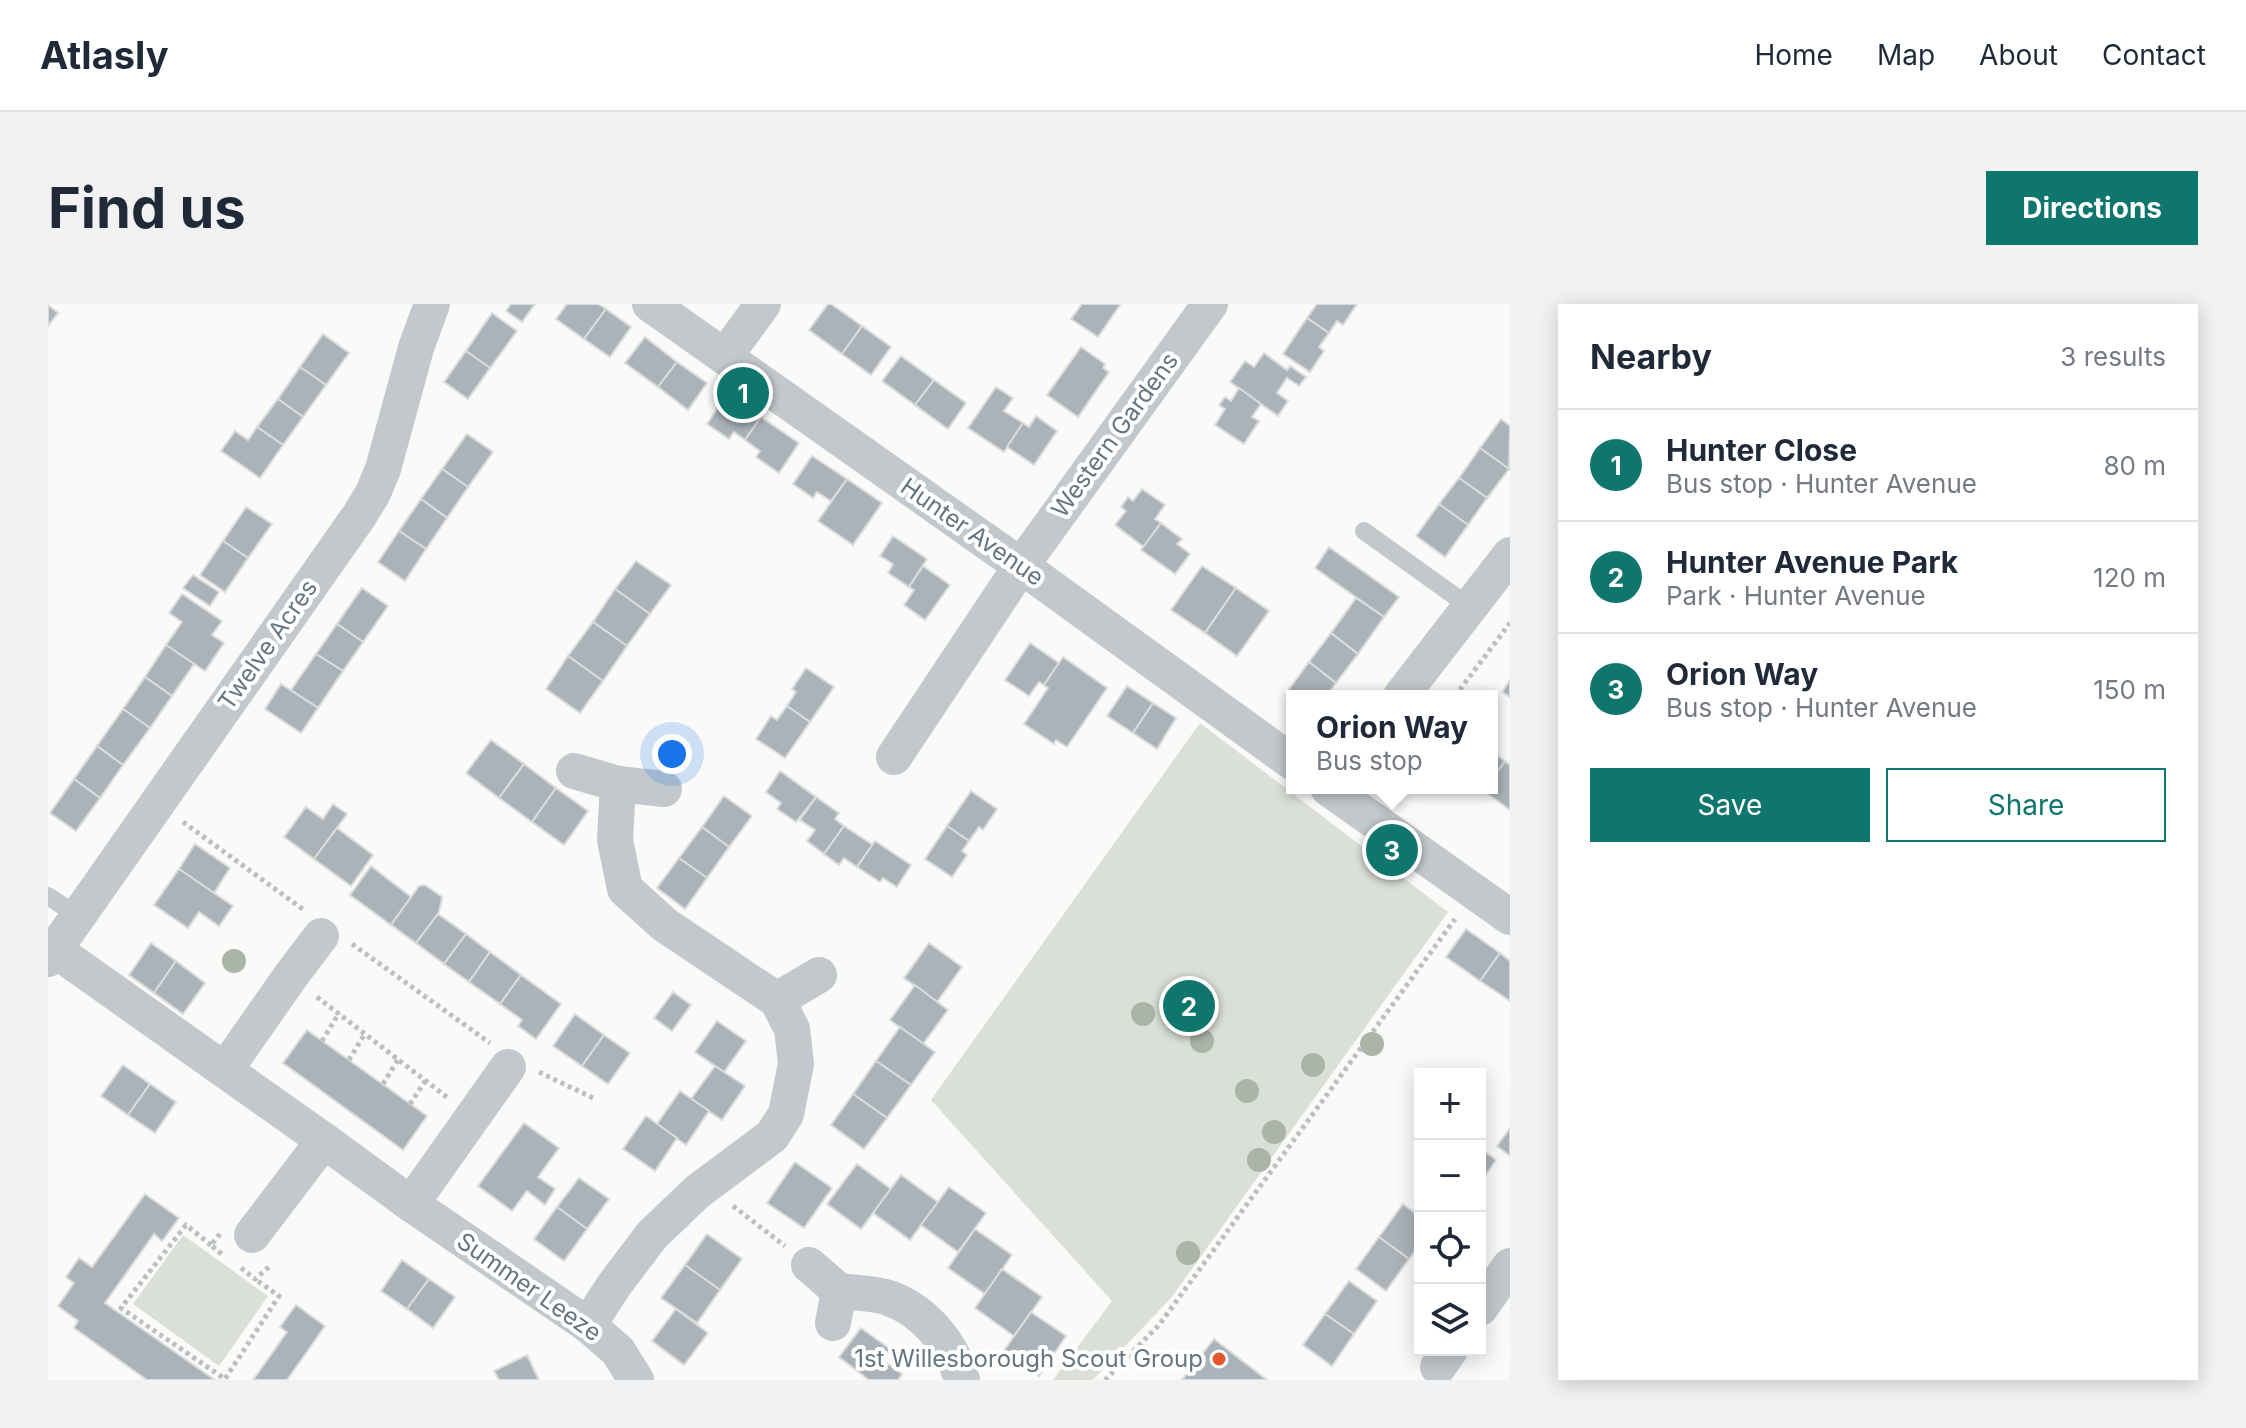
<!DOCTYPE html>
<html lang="en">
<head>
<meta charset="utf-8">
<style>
	body { margin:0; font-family:Inter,sans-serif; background:#f2f2f3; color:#1f2937 }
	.controls { position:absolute; right:24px; bottom:24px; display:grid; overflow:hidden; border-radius:0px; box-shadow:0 4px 20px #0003 }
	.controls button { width:72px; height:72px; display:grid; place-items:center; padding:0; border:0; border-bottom:2px solid #e0e1e3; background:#fff; color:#1f2937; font:40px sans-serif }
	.you { position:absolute; left:624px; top:450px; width:28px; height:28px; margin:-20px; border:6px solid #fff; border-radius:50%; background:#1a73e8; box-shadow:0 0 0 12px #1a73e833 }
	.badge { display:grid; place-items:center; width:52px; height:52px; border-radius:50%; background:#0f766e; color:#fff; font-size:26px; font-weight:700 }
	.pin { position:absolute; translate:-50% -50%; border:4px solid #fff; box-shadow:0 2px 8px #0006 }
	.popup { position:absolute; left:1238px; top:386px; width:212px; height:104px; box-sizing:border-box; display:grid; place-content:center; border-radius:0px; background:#fff; filter:drop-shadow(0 2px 6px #0005); font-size:26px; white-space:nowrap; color:#747a83 }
	.popup b { font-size:30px; color:#1f2937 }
	.popup::after { content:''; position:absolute; left:50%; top:100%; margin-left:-16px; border:16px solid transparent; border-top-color:#fff }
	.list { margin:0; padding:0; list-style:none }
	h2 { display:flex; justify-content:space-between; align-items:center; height:104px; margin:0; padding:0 32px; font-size:34px }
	h2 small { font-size:26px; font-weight:400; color:#747a83 }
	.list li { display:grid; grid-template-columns:52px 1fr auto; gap:24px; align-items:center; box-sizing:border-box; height:112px; padding:0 32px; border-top:2px solid #e0e1e3 }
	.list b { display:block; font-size:30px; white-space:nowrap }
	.list p { margin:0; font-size:26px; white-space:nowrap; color:#747a83 }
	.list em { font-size:26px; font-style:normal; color:#747a83 }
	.actions { display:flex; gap:16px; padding:24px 32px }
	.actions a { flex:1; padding:18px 0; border:2px solid #0f766e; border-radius:0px; text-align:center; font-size:28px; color:#0f766e }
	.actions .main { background:#0f766e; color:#fff }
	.icon { flex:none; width:44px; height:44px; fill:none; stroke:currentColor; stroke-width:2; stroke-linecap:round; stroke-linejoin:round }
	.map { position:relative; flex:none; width:1462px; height:1076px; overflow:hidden; border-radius:0px }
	header { display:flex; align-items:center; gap:48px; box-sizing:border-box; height:112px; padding:0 40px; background:#fff; border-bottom:2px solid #e0e1e3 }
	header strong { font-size:38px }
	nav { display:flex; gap:44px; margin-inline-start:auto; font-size:28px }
	.intro { display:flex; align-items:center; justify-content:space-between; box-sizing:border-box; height:192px; padding:0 48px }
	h1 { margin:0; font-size:56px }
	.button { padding:20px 36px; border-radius:0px; background:#0f766e; color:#fff; font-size:28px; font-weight:700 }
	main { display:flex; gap:48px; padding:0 48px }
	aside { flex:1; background:#fff; border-radius:0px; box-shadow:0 4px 20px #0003 }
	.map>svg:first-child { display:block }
</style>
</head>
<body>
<header>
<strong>Atlasly</strong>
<nav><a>Home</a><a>Map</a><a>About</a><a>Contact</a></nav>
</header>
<div class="intro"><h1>Find us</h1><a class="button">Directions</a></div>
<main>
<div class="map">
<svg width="1462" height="1076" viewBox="0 0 1462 1076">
	<rect width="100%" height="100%" fill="#fafaf8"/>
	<g fill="#dadfd7">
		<path d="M1152,419L1400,608L1123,994L1045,1076H1005L1064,997L883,796Z"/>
		<path d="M135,931L220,992L171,1062L85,1000Z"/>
	</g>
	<g fill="#aab3b9" stroke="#dcdcda" stroke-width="2">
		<path d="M463,0H487L474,18L458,7Z"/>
		<path d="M519,0H550L558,5L536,35L508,15Z"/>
		<path d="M780,0H783L814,22L794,50L761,26Z"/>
		<path d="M1034,0H1071L1072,1L1050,33L1023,15Z"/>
		<path d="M1269,0H1309L1295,21L1289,17L1281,29L1259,14Z"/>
		<path d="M0,1L10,9L0,22Z"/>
		<path d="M558,5L583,23L562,53L536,35Z"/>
		<path d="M444,9L469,27L442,64L418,47Z"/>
		<path d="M1259,14L1281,29L1271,43L1276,47L1262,68L1235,50Z"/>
		<path d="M814,22L843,43L823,71L794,50Z"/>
		<path d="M275,30L301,49L278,81L252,63Z"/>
		<path d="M597,33L629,58L610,83L577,59Z"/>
		<path d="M1033,43L1057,60L1055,64L1061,68L1030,113L999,91Z"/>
		<path d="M418,47L442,64L420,95L396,78Z"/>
		<path d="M1216,49L1239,66L1242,62L1258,73L1251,82L1239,74L1229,89L1240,97L1230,112L1182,78L1197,57L1206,63Z"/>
		<path d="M853,52L886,76L867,101L834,77Z"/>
		<path d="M629,58L659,79L640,106L610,83Z"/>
		<path d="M252,63L278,81L255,113L230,95Z"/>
		<path d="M886,76L918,99L900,125L867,101Z"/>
		<path d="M948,83L965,94L956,107L975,119L956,148L920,124Z"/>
		<path d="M1191,84L1213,100L1204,113L1211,117L1196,140L1167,121L1177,105L1171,101L1177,93L1183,97Z"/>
		<path d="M679,90L713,113L697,136L686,128L681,135L659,120Z"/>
		<path d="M230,95L255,113L235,141L209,123Z"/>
		<path d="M988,112L1009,127L986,161L959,143L975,119L981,123Z"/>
		<path d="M713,113L751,139L731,169L708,153L712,147L697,136Z"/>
		<path d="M1453,115L1462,122L1461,165L1432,144Z"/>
		<path d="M209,123L235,141L212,174L173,147L187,127L200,136Z"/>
		<path d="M419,130L445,148L420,183L394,165Z"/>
		<path d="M1432,144L1461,165L1439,194L1411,174Z"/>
		<path d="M764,152L799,175L783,197L769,188L765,194L745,180Z"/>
		<path d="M394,165L420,183L399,214L373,195Z"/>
		<path d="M1411,174L1439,194L1420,221L1391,200Z"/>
		<path d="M799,175L834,199L805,241L770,217Z"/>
		<path d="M1094,185L1117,201L1107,215L1113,219L1096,243L1067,221L1078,207L1073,203L1080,193L1085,197Z"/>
		<path d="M373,195L399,214L378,245L351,227Z"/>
		<path d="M1391,200L1420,221L1397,253L1368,232Z"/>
		<path d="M198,203L224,220L200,254L175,237Z"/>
		<path d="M1113,219L1134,235L1129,240L1142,250L1127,270L1093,246Z"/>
		<path d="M351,227L378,245L357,277L330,258Z"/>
		<path d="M845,232L879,255L861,283L840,269L845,260L832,252Z"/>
		<path d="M175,237L200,254L177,288L152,271Z"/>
		<path d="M1281,243L1351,293L1336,313L1267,264Z"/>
		<path d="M588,257L623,281L602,310L567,285Z"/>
		<path d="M875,262L902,281L877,316L856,301L866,286L861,283Z"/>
		<path d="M1154,262L1188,284L1157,329L1123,306Z"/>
		<path d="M145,271L171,288L162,302L135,284Z"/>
		<path d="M314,284L340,302L315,338L289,320Z"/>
		<path d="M1188,284L1221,307L1189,352L1157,329Z"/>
		<path d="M567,285L602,310L579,342L545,318Z"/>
		<path d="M134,290L174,317L164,331L176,339L157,367L118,341L134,318L121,309Z"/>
		<path d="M1308,294L1336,313L1310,350L1283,329Z"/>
		<path d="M545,318L579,342L555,377L520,352Z"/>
		<path d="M289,320L315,338L295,367L268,350Z"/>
		<path d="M1283,329L1310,350L1288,379L1261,358Z"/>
		<path d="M982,339L1011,359L996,381L991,378L981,392L957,376Z"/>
		<path d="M118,341L146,360L124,392L97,373Z"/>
		<path d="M268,350L295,367L270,404L243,386Z"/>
		<path d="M520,352L555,377L532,409L498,385Z"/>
		<path d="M1015,353L1059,384L1019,443L1008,436L1006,440L976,420L1000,384L996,381Z"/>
		<path d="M1261,358L1288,379L1278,392H1245L1239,388Z"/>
		<path d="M758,364L786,383L762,418L739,402L748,388L744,385Z"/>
		<path d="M97,373L124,392L102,424L75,405Z"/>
		<path d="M1462,376V393L1454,388Z"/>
		<path d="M233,380L270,404L253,429L217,405Z"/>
		<path d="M1079,382L1105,399L1085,429L1059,412Z"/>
		<path d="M1105,399L1128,414L1109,445L1085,429Z"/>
		<path d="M739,402L762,418L737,454L708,435L723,412L729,416Z"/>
		<path d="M75,405L102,424L75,461L49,442Z"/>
		<path d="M443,436L476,460L451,494L418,469Z"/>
		<path d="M49,442L75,461L52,494L26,475Z"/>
		<path d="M1444,448L1457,457L1444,476Z"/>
		<path d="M1457,457L1462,461V506L1436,487L1438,484H1444V476Z"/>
		<path d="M476,460L508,484L484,518L451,494Z"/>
		<path d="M732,467L768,493L748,518L729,505L733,499L718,488Z"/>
		<path d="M26,475L52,494L28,527L2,509Z"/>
		<path d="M508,484L540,507L516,541L484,518Z"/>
		<path d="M923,487L949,505L935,526L931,523L921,537L899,522Z"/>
		<path d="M676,492L704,512L681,543L654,523Z"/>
		<path d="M768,493L791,509L787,515L796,522L776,550L759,537L767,526L752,516Z"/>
		<path d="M285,500L299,510L266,555L236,533L258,503L275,515Z"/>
		<path d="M796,522L825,541L809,563L796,554L791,561L776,550Z"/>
		<path d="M899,522L921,537L914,547L919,551L904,573L877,555Z"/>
		<path d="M654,523L681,543L659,574L631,554Z"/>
		<path d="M289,524L325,551L303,582L266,555Z"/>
		<path d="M827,537L863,561L849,583L835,574L832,578L809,563Z"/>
		<path d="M147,540L182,564L166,589L131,565Z"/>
		<path d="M631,554L659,574L637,605L609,584Z"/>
		<path d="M323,562L363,593L343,621L302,591Z"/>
		<path d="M131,565L185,602L171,622L151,608L140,624L106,601Z"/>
		<path d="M377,581L394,593L393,600L390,610L368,639L343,621L371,582Z"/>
		<path d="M390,610L418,630L396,660L368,639Z"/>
		<path d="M1418,625L1452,649L1432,677L1398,653Z"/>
		<path d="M418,630L442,648L421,678L396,660Z"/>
		<path d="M103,639L128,657L106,689L81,671Z"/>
		<path d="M881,639L914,663L889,698L856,674Z"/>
		<path d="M442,648L473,671L452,700L421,678Z"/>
		<path d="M1452,649L1462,657V697L1432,677Z"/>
		<path d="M128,657L157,679L135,710L106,689Z"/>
		<path d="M473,671L513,700L488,735L470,722L474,716L452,700Z"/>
		<path d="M867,681L900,706L875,740L842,716Z"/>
		<path d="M625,688L643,701L624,727L606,714Z"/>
		<path d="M527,710L556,731L534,762L505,742Z"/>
		<path d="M669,717L698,737L676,768L647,748Z"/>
		<path d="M852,723L887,748L863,781L828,757Z"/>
		<path d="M259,726L379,812L355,846L235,759Z"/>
		<path d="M556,731L582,749L560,780L534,762Z"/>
		<path d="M828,757L863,781L839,814L805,790Z"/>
		<path d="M75,761L102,780L80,811L53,792Z"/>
		<path d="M667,762L697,782L674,816L643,795Z"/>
		<path d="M102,780L128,798L107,829L80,811Z"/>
		<path d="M632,787L661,807L638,841L609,820Z"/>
		<path d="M805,790L839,814L816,845L783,821Z"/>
		<path d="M598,812L629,834L607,867L575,845Z"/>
		<path d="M476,819L511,844L490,873L507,885L497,901L479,887L464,907L430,882Z"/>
		<path d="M1462,824V852L1449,842Z"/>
		<path d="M1432,844L1448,856L1432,879Z"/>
		<path d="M747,858L784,884L756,924L719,899Z"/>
		<path d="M809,860L843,885L813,925L779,900Z"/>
		<path d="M853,871L890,898L862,936L825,909Z"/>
		<path d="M531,874L561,895L539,925L509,903Z"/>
		<path d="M901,883L938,909L910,948L873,921Z"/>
		<path d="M97,890L131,914L114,937L106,930L57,999L167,1076H99L26,1024L30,1017L10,1002L26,979L18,973L31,954L44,963Z"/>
		<path d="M1355,900L1372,913V940L1361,955L1331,933Z"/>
		<path d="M509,903L539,925L516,957L486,935Z"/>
		<path d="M927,925L964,951L937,990L900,964Z"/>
		<path d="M659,930L694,955L672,986L637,961Z"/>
		<path d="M1331,933L1361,955L1338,987L1308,965Z"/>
		<path d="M354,956L381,975L359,1005L333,987Z"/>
		<path d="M637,961L672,986L649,1019L613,994Z"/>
		<path d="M954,965L994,993L966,1032L927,1004Z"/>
		<path d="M381,975L407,993L385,1024L359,1005Z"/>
		<path d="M1301,977L1329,997L1306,1030L1277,1010Z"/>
		<path d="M248,1001L277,1022L239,1076H205L239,1028L232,1023Z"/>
		<path d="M628,1005L660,1029L636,1061L604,1037Z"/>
		<path d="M983,1008L1018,1032L991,1072L955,1048Z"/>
		<path d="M1277,1010L1306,1030L1284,1062L1255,1041Z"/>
		<path d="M813,1024L842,1045L835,1056L854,1070L850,1076H821L791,1053Z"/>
		<path d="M1166,1035L1219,1076H1134Z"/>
		<path d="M479,1051L491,1076H451L446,1067Z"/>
	</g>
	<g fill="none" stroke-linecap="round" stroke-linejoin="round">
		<g stroke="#bbbfc2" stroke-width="5" stroke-dasharray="4 4" stroke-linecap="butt">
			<path d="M1407,392L1462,319"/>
			<path d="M135,518L256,606"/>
			<path d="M304,640L442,739"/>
			<path d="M269,693L400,794"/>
			<path d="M274,737L291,709"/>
			<path d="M301,756L316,731"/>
			<path d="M491,768L547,795"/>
			<path d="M335,780L351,754"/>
			<path d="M362,800L378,776"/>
			<path d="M685,902L737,942"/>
			<path d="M172,930L163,941L175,951"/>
			<path d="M163,941L138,921L73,1004L177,1075L231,992L207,975"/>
			<path d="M193,964L207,975L222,962"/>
			<path d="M1057,1076L1111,1021L1407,615"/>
		</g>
		<g stroke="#c3c8cc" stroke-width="18">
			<path d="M1316,227L1422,303"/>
			<path d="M0,592L30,612"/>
		</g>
		<g stroke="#c3c8cc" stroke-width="36">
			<path d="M602,0L973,262L1244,458"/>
			<path d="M677,52L715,0"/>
			<path d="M1353,392L1462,251"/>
			<path d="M846,453L973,262L1162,0"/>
			<path d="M526,467L570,480L616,485"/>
			<path d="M1280,484L1462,613"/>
			<path d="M7,646L278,838L363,900L540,1021L570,1047L588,1076"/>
			<path d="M0,655L311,212L325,189L335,165L368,44L384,0"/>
			<path d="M729,696L771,671"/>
			<path d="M177,766L242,673L273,632"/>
			<path d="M363,900L460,763"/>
			<path d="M204,931L264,852L278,838"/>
			<path d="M761,961L791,987"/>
			<path d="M1432,1004L1462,962"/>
			<path d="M785,1019L791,987C807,989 826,989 841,994C877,1007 904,1040 914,1076"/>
			<path d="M540,1021L567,980L604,931L649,888L724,832L738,810L748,760L744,725L729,696L617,621L577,585L567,536L570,480"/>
			<path d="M1390,1063L1402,1046"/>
		</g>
	</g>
	<g fill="#aab4a7">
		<circle cx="186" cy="657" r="12"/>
		<circle cx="1095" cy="710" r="12"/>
		<circle cx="1154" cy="737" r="12"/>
		<circle cx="1324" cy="740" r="12"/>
		<circle cx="1265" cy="761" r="12"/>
		<circle cx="1199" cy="787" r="12"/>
		<circle cx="1226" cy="828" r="12"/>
		<circle cx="1211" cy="856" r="12"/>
		<circle cx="1140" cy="949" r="12"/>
	</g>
	<circle fill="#e4572e" stroke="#fff" stroke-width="3" cx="1171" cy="1055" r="8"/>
	<g text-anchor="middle" stroke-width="8" stroke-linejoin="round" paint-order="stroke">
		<g font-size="24" fill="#657683" stroke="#fff">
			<text transform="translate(1067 131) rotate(-54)" y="8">Western Gardens</text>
			<text transform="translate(924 228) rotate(35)" y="8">Hunter Avenue</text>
			<text transform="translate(220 341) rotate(-55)" y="8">Twelve Acres</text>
			<text transform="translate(481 983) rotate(35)" y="8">Summer Leeze</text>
		</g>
		<g font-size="24" fill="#657683" stroke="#fff" text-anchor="end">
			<text x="1155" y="1063">1st Willesborough Scout Group</text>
		</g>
	</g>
</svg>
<div class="controls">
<button>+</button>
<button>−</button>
<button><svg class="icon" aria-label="locate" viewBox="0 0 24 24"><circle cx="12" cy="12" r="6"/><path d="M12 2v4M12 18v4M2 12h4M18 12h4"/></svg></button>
<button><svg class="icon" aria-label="layers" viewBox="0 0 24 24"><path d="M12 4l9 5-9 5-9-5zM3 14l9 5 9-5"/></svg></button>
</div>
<div class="you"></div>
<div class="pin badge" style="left:695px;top:89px">1</div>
<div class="pin badge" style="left:1141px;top:702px">2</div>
<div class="pin badge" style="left:1344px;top:546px">3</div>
<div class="popup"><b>Orion Way</b>Bus stop</div>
</div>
<aside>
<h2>Nearby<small>3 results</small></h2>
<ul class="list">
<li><span class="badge">1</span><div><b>Hunter Close</b><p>Bus stop · Hunter Avenue</p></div><em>80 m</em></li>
<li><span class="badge">2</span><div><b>Hunter Avenue Park</b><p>Park · Hunter Avenue</p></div><em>120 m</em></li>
<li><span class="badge">3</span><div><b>Orion Way</b><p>Bus stop · Hunter Avenue</p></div><em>150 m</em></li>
</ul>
<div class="actions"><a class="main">Save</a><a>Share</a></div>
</aside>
</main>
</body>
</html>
